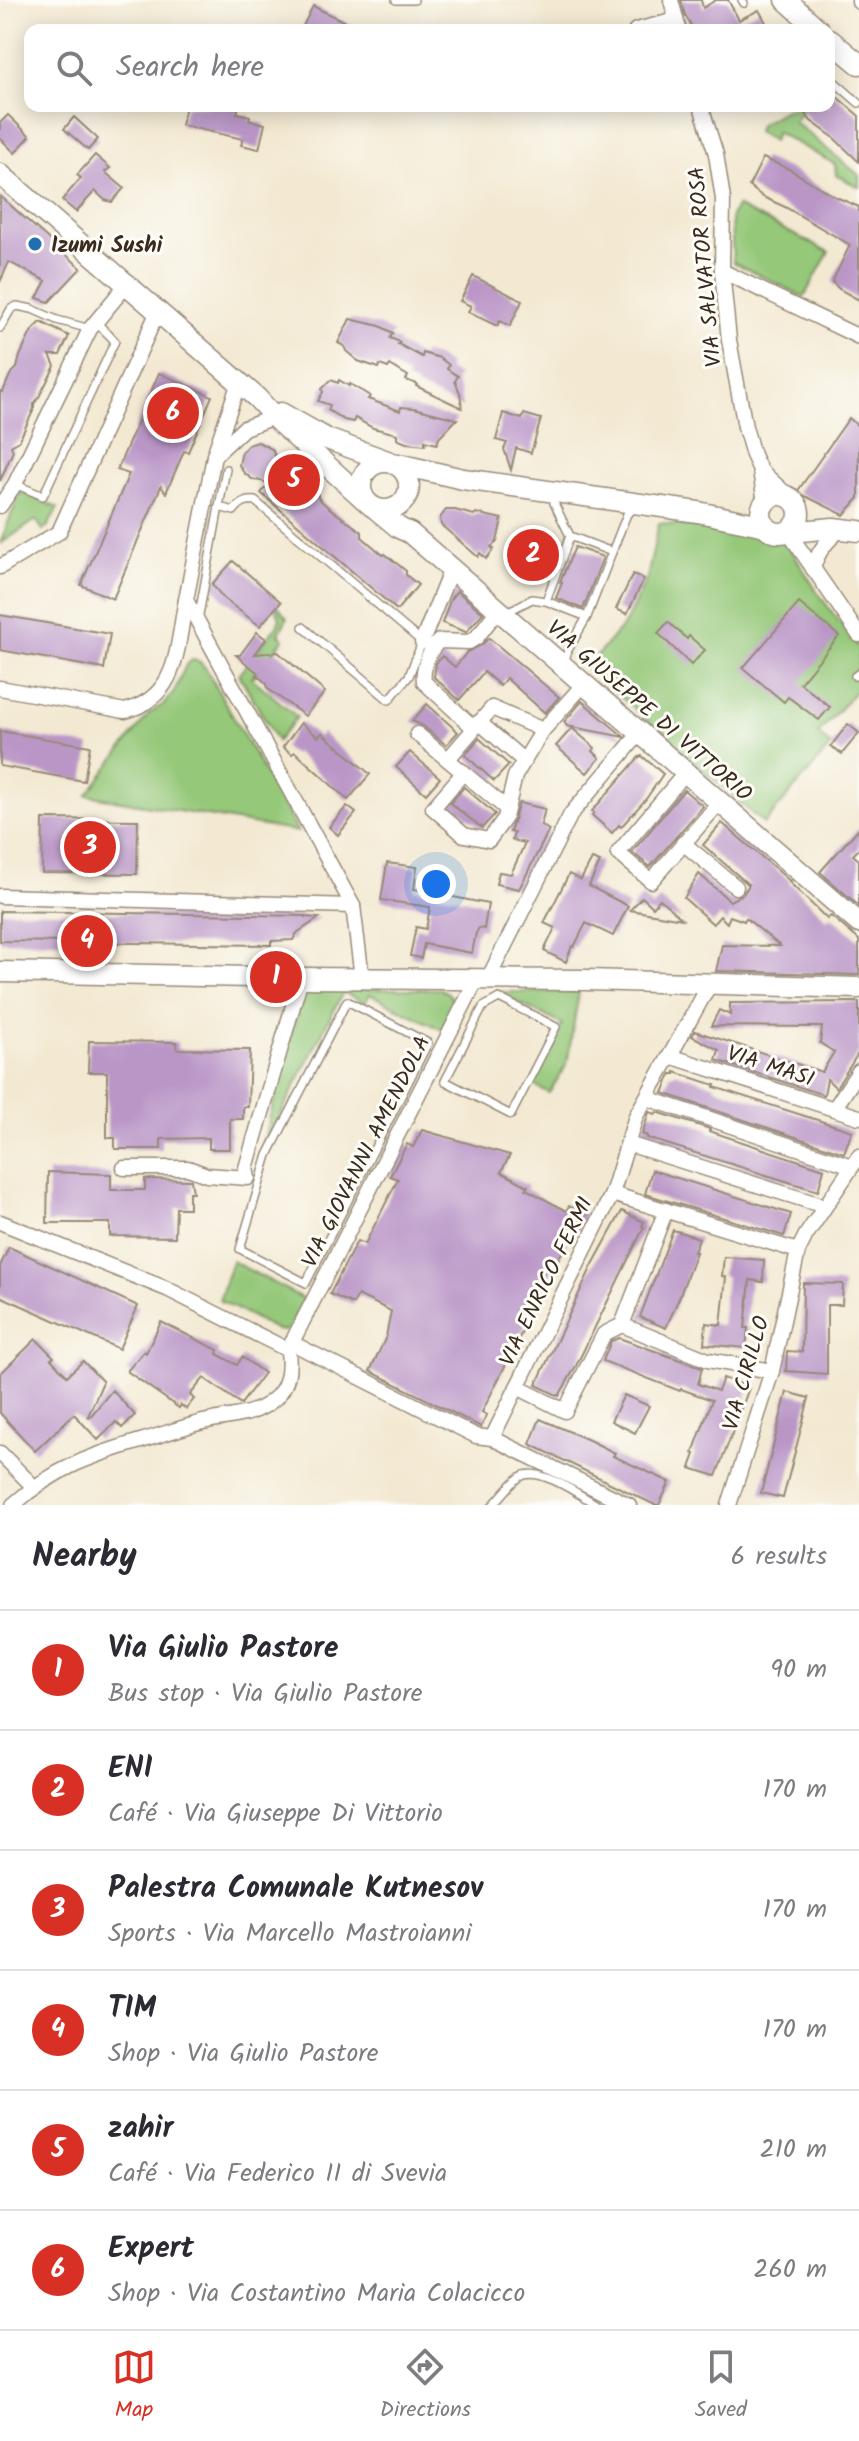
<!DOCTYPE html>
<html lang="en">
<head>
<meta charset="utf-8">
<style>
	body { margin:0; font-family:Kalam,sans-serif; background:#f7f7f7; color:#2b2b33 }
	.you { position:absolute; left:436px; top:884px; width:28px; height:28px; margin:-20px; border:6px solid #fff; border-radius:50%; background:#1a73e8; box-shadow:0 0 0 12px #1a73e833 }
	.badge { display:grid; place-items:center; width:52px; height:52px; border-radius:50%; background:#d93025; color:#fff; font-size:26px; font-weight:700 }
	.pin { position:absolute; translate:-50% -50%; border:4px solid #fff; box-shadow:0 2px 8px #0006 }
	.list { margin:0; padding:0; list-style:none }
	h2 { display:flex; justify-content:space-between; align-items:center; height:104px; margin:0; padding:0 32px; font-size:34px }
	h2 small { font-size:26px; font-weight:400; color:#7c7c81 }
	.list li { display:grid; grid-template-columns:52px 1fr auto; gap:24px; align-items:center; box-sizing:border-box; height:120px; padding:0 32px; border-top:2px solid #e1e1e2 }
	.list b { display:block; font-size:30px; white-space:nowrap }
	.list p { margin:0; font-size:26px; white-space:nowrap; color:#7c7c81 }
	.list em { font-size:26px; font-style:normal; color:#7c7c81 }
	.icon { flex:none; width:44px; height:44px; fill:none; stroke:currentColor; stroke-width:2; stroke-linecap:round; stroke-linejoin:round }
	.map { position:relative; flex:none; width:859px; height:1505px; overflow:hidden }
	.search { position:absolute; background:#fff; box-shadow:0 4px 20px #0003; left:24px; right:24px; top:24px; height:88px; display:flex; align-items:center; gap:20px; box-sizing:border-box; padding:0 28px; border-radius:16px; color:#7c7c81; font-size:30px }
	.sheet { height:824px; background:#fff }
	nav { display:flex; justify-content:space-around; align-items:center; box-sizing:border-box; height:112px; border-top:2px solid #e1e1e2; background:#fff; font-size:22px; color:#7c7c81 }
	nav a { display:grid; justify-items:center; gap:4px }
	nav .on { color:#d93025 }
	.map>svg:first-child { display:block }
</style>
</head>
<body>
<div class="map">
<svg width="859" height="1505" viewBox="0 0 859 1505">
	<rect width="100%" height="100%" fill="#fdfcf7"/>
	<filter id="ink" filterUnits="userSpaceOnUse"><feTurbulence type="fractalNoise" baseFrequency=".0125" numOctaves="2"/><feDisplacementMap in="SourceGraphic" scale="16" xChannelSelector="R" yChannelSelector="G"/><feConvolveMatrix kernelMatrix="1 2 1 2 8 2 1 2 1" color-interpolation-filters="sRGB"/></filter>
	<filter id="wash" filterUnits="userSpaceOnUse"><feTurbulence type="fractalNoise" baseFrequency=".006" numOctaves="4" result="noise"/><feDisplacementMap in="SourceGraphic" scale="32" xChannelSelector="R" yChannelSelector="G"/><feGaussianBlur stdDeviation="1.8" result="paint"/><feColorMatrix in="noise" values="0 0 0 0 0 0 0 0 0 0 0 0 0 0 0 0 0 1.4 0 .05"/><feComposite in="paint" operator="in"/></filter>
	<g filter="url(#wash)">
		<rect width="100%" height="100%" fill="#f3e9d2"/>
		<g fill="#95c879" stroke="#68794c" stroke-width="2">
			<path d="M801,107L803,108L794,122L859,175V187L836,175L835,164L776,132L773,141L757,132L759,125L785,110Z"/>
			<path d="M736,206L829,252L804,297L733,262L731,216Z"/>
			<path d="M20,492L58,508L48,526L43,530L36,520L0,544Z"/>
			<path d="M659,523L754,533L774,540L784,539L820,596L859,648V687L818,734L831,746L764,824L587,667L626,622L647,578Z"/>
			<path d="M277,605L287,618L279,634L284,639L252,678L297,717L277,741L239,674L277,626L280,619L276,607Z"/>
			<path d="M192,660L200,662L206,669L298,832L87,795L149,714L164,704L175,690L186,665Z"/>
			<path d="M303,989H440C463,997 449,1015 442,1030L370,994L365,1003L343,992L260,1155Z"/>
			<path d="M496,992H579L567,1064L549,1093L533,1084L562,1024Z"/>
			<path d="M232,1261L304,1299L290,1328L284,1331L277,1330L219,1300Z"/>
		</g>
		<g id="blocks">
			<g fill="#ba96c7">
				<path d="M681,0H701L703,8L716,0H728L739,20L759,10L770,30H694L685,15Z"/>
				<path d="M313,6L361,30H301Z"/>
				<path d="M829,90L859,116V162L833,137L811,121L799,106H829Z"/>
				<path d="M186,106H239L237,113L250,116L249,120L265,124L259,149L241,145L243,139L181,125Z"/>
				<path d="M8,115L30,136L15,153L0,138V123Z"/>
				<path d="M74,117L98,139L88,150L64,129Z"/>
				<path d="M95,155L110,168L105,172L124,188L112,202L105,200L95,191L76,212L62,200L81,178L77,175Z"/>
				<path d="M763,158L789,169L836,197L859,207V300L839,289L832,282L850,245L785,207L763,197L749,186Z"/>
				<path d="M0,196L81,268L49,302L37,298L46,281L9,262L0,282Z"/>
				<path d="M473,276L522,301L510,326L500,321L497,326L468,312L471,306L460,301Z"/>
				<path d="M350,319L380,326L393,333L390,338L400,342L398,344L422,357L423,353L440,358L449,365L447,369L458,376L455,381L460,393L462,408L416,386L417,384L406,380L408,376L390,365L388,368L380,365L379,368L358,361L346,351L344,346L338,343Z"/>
				<path d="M41,322L69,336L60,355H50L55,366L39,397L34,404V409L19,441L11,446L13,451L0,481V391L3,392L10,375L17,368L20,356L31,332Z"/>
				<path d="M159,373L212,396L188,452L184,451L166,493L161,486L113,599L81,585L129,474L117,470Z"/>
				<path d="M331,380L338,383L339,380L349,386L350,384L370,396L368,399L400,411L401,407L414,408L457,419L439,438L437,444L425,441V445L406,443L397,439V434L373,428L355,418L353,422L344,420L328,410L330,405L318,401L323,392L322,389Z"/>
				<path d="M503,413L522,419L524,414L541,419L531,453L516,448L511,470L504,449L507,443L496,440Z"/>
				<path d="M849,418L859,427V498L844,515L797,492Z"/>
				<path d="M258,442L272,449L276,458L277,468L294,478L298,477L318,495V498L328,507L362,532V537L383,555L385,554L406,571V575L418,585L397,610L261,493L269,483L252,479L244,473L239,465L242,452L248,445Z"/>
				<path d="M446,510H455L474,515L476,513L502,519L497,542L491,547L494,549L486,559L480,553L478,557L441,525L440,518Z"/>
				<path d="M527,533L553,543L548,556L555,558L548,577L541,575L540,579L513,569Z"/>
				<path d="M575,547L603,557L583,609L556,598L562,583L560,582Z"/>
				<path d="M233,561L281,602L260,626L224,599L212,584Z"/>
				<path d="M633,574L644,579L627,614L616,609Z"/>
				<path d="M457,591L483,613L466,632L442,623L451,598Z"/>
				<path d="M799,603L839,636L800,683L830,707L819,720L788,697L784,702L743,668Z"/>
				<path d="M0,615L110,634L104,669L0,650Z"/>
				<path d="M668,622L687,639L689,636L705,650L691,665L658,633Z"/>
				<path d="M257,632L266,639L255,654L278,652L325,692L305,716L268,689L267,684L257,675L258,673L236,655H240Z"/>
				<path d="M489,638L559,697L545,713L506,678L500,686L484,672L459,700L434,677L436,663L442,656L455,667L467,652L482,645Z"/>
				<path d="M582,701L623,736L624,737L567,726L564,722Z"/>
				<path d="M427,704L458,732L446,745L423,726L412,721Z"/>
				<path d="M301,723L318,737L322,733L370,774L348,800L295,752L292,754L283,747Z"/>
				<path d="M848,724L859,733L842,754L831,746Z"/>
				<path d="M572,728L595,748L593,751L600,758L587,773L556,746Z"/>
				<path d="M0,731L90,746L84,781L0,766Z"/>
				<path d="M479,738L509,765L494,781L465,755Z"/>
				<path d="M410,752L440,778L426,794L396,767Z"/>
				<path d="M642,756L663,774L646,799L621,827L619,825L612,833L592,815L594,813L592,811L639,757Z"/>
				<path d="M464,787L495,814L482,828L450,803Z"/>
				<path d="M684,790L703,806L650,867L632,852Z"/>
				<path d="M519,803L545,809L541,825L549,830L519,889L496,884L499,872L511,874L525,843L512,840L514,833L510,832Z"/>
				<path d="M347,806L356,813L338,835L329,827Z"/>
				<path d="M43,819L138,820L137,874L42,873Z"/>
				<path d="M722,823L790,881L789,882L827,919L831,916L859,940V975L716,971L722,945L780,946L746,918L744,921L730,916L727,923L720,916L713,924L684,898L699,874L730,901L743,894L749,885L703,845Z"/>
				<path d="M859,828V849L853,855L859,860V906L820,872Z"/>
				<path d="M592,859L600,862L589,886L628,906L613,936L586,923L574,947L572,946L566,962L544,951L555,928L544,923L569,874L581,880Z"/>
				<path d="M387,863L417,867L414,889L488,904L484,929L479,928L476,933L472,953L424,944L421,958L410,956L416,927L426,929L430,907L381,900Z"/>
				<path d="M642,897L653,907L660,899L682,919L630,910Z"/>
				<path d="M0,911L306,916V917L319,918L297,933L293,940L271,941V945L0,941Z"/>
				<path d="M859,1002V1052L836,1088L827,1079L824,1095L716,1060L719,1050L692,1036L695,1031L822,1072L834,1052L820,1043L822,1027L711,1026L719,1010L730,1015V1003Z"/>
				<path d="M89,1041L177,1042V1049L250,1050L248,1107H243V1119H230V1149H209V1138L161,1139V1149H115V1138H107V1072H88Z"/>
				<path d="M675,1072L715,1085L714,1087L852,1131L844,1153L663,1093L671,1074H675Z"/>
				<path d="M649,1112L656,1114L657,1112L710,1129L709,1131L824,1169L818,1191L647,1138V1136L642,1134Z"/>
				<path d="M422,1130L510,1155L501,1172L528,1186L526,1189L566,1211L569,1206L586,1214L577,1232L573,1230L482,1412L487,1415L481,1427L370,1371L386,1337L391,1311L358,1295L353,1304L330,1294L357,1241L365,1244L398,1179L390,1176L407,1144L413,1147Z"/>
				<path d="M652,1170L791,1214L784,1236L645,1194Z"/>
				<path d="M48,1172L111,1174V1190H145V1179L191,1180L193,1192H189V1208H176L175,1237L110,1236V1223H47Z"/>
				<path d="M622,1211L644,1222L642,1226L644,1227L576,1366L559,1396L536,1385L591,1268Z"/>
				<path d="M673,1230L699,1238L694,1252H696L679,1298L666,1328L640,1317Z"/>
				<path d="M9,1247L138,1306L119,1349L0,1296V1266Z"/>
				<path d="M724,1257L764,1260L763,1282L750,1280L745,1328H748L746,1348L704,1344L706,1323L721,1325L726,1277L722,1276Z"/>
				<path d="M803,1283L843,1284L842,1305H827V1374L786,1371L787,1351L802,1352Z"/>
				<path d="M161,1322L218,1350L217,1354L237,1365L242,1357L264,1373L241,1404L204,1378L190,1395L194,1399L186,1409L181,1405L179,1408L127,1371L144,1351L146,1353Z"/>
				<path d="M619,1338L702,1368L698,1384L718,1391L723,1378L747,1386L749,1388L716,1476L690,1468L695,1454L693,1453L712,1400L681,1389L680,1391L603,1361L611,1341Z"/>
				<path d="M36,1339L54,1357L51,1359L67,1376L83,1361L103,1382L88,1416L90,1417L112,1390L135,1415L122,1428L116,1422L98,1440L74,1414L35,1451L0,1413V1374Z"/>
				<path d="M787,1392L809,1398L783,1498L761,1493Z"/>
				<path d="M624,1395L649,1406L635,1433L611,1421Z"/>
				<path d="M540,1419L589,1440L615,1453L613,1456L670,1482L659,1505H655L530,1444Z"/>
			</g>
		</g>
	</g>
	<g filter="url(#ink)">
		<use href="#blocks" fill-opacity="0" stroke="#978a78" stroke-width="2"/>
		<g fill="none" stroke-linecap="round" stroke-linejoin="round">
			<g stroke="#978a78" stroke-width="10">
				<g id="lane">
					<path d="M396,0H414"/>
					<path d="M742,0L744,3"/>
					<path d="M829,66L841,52"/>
					<path d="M829,77L859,103"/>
					<path d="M0,328L11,309L17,306L32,309L57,320L90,329"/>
					<path d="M15,484L43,496L115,341L96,322"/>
					<path d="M554,494V503L570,536L612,552L587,617L546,601L570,536"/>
					<path d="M219,507L234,511C240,503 245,500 255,501L422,642L409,676L389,700L303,627"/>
					<path d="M612,552L627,514L634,509"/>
					<path d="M507,612L532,599L546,601"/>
					<path d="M198,620L226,469"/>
					<path d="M564,664L568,650L587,617"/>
					<path d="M855,676L859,673"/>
					<path d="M499,998L556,1027L511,1115L445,1081L483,1007Z"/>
					<path d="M347,1001L428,1043L306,1283L240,1249L268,1155Z"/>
					<path d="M493,1505C502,1496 510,1484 520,1477C538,1465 580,1495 597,1505"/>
				</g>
			</g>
			<g stroke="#978a78" stroke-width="17">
				<g id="street">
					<path d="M671,0L679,30"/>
					<path d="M859,0V2"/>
					<path d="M636,30L676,20"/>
					<path d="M701,106L716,154L723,199L722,271L729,340L745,427L753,455L760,470L788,496"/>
					<path d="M722,271L859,337"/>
					<path d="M274,417L244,428L214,456L186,600L353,906L362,978"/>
					<path d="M214,455L239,382"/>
					<path d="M760,470L765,503"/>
					<path d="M0,506L15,484L90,329L127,284"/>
					<path d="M790,530L793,539L859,635"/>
					<path d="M0,567L59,532L158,311"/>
					<path d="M813,569C818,550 827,541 841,529"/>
					<path d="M422,642L451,569"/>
					<path d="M0,688L125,711C180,696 176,647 186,600"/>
					<path d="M479,722L524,761"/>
					<path d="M474,728L424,682C422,668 429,650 439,641L469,642L477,637L498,610"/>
					<path d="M417,734L507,809"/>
					<path d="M448,759L492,708L543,730"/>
					<path d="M464,772L433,808L464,835L489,840L505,818L515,776L524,761L543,730L584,684"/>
					<path d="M686,772L618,853L651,881L720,802"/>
					<path d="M683,843L736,887"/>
					<path d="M0,896L353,906"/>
					<path d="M488,979L571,814L640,733"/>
					<path d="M670,1056L859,1117"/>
					<path d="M647,1098L852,1166"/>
					<path d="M834,1109L859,1071"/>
					<path d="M628,1144L824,1206"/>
					<path d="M124,1168H188L207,1175L248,1178L246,1168L301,978"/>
					<path d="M612,1194L798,1251"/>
					<path d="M0,1222L167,1289L288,1350"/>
					<path d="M622,1325L708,1360L772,1371"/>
					<path d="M292,1343L476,1436L492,1438L629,1505"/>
					<path d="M517,1387L565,1411L604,1334L622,1325L666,1210"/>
					<path d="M492,1438L612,1194L636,1116L710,984"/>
					<path d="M0,1453L34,1487"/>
					<path d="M13,1505C54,1468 93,1455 144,1440C164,1434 183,1427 203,1422C227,1416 253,1417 273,1400C289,1387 290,1369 288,1350L477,979"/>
					<path d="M729,1505L772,1371L798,1251L806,1235L859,1156"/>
				</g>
			</g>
			<g stroke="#978a78" stroke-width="23">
				<g id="secondary">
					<path d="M786,0L819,30"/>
					<path d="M829,39L859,64"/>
					<path d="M0,174L257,398L278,421L365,500"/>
					<path d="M281,413L327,439L390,462"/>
					<circle cx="385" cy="486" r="24"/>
					<path d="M398,464L463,479L698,512L766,526"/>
					<circle cx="780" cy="514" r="19"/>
					<path d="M376,509L399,528L410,533L859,923"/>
					<path d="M792,529L801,531L833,528L859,531"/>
					<path d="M0,972L301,978L588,980L859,988"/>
				</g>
			</g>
			<use href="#lane" stroke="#fff" stroke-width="7"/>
			<use href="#street" stroke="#fff" stroke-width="14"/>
			<use href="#secondary" stroke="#fff" stroke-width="20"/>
		</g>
	</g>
	<circle fill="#1f6fb2" stroke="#fdfcf7" stroke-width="3" cx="35" cy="244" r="8"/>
	<g text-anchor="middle" stroke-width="6" stroke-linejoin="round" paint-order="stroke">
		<g font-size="22" font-weight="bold" fill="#3b2a1e" stroke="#fdfcf7" text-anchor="start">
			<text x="51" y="252">Izumi Sushi</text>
		</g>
		<g font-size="22" fill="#3b2a1e" stroke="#fdfcf7">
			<text transform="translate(704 267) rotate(-95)" y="8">VIA SALVATOR ROSA</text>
			<text transform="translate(650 710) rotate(41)" y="8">VIA GIUSEPPE DI VITTORIO</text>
			<text transform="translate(771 1065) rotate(18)" y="8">VIA MASI</text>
			<text transform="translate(365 1151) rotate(-63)" y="8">VIA GIOVANNI AMENDOLA</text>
			<text transform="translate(545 1281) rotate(-64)" y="8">VIA ENRICO FERMI</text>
			<text transform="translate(745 1373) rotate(-74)" y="8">VIA CIRILLO</text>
		</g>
	</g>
</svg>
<div class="you"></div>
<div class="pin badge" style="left:276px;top:977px">1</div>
<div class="pin badge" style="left:533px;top:555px">2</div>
<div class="pin badge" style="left:90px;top:847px">3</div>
<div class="pin badge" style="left:87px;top:941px">4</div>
<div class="pin badge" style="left:294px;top:480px">5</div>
<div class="pin badge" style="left:173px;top:413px">6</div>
<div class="search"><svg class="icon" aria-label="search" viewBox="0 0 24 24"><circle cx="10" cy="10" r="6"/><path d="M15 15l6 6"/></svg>Search here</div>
</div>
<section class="sheet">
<h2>Nearby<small>6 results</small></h2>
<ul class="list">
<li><span class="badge">1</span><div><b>Via Giulio Pastore</b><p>Bus stop · Via Giulio Pastore</p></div><em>90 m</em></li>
<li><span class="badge">2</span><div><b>ENI</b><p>Café · Via Giuseppe Di Vittorio</p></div><em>170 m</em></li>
<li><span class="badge">3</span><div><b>Palestra Comunale Kutnesov</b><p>Sports · Via Marcello Mastroianni</p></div><em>170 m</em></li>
<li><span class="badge">4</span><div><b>TIM</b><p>Shop · Via Giulio Pastore</p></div><em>170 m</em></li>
<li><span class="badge">5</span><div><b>zahir</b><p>Café · Via Federico II di Svevia</p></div><em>210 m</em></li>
<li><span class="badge">6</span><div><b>Expert</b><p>Shop · Via Costantino Maria Colacicco</p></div><em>260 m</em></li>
</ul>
</section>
<nav>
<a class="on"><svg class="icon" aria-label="map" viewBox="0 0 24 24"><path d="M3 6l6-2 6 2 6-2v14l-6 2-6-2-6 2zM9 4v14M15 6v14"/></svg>Map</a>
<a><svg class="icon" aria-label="directions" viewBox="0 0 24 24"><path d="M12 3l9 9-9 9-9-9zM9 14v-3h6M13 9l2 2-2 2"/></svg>Directions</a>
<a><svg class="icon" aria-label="saved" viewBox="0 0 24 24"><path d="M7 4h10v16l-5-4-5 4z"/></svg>Saved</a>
</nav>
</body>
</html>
